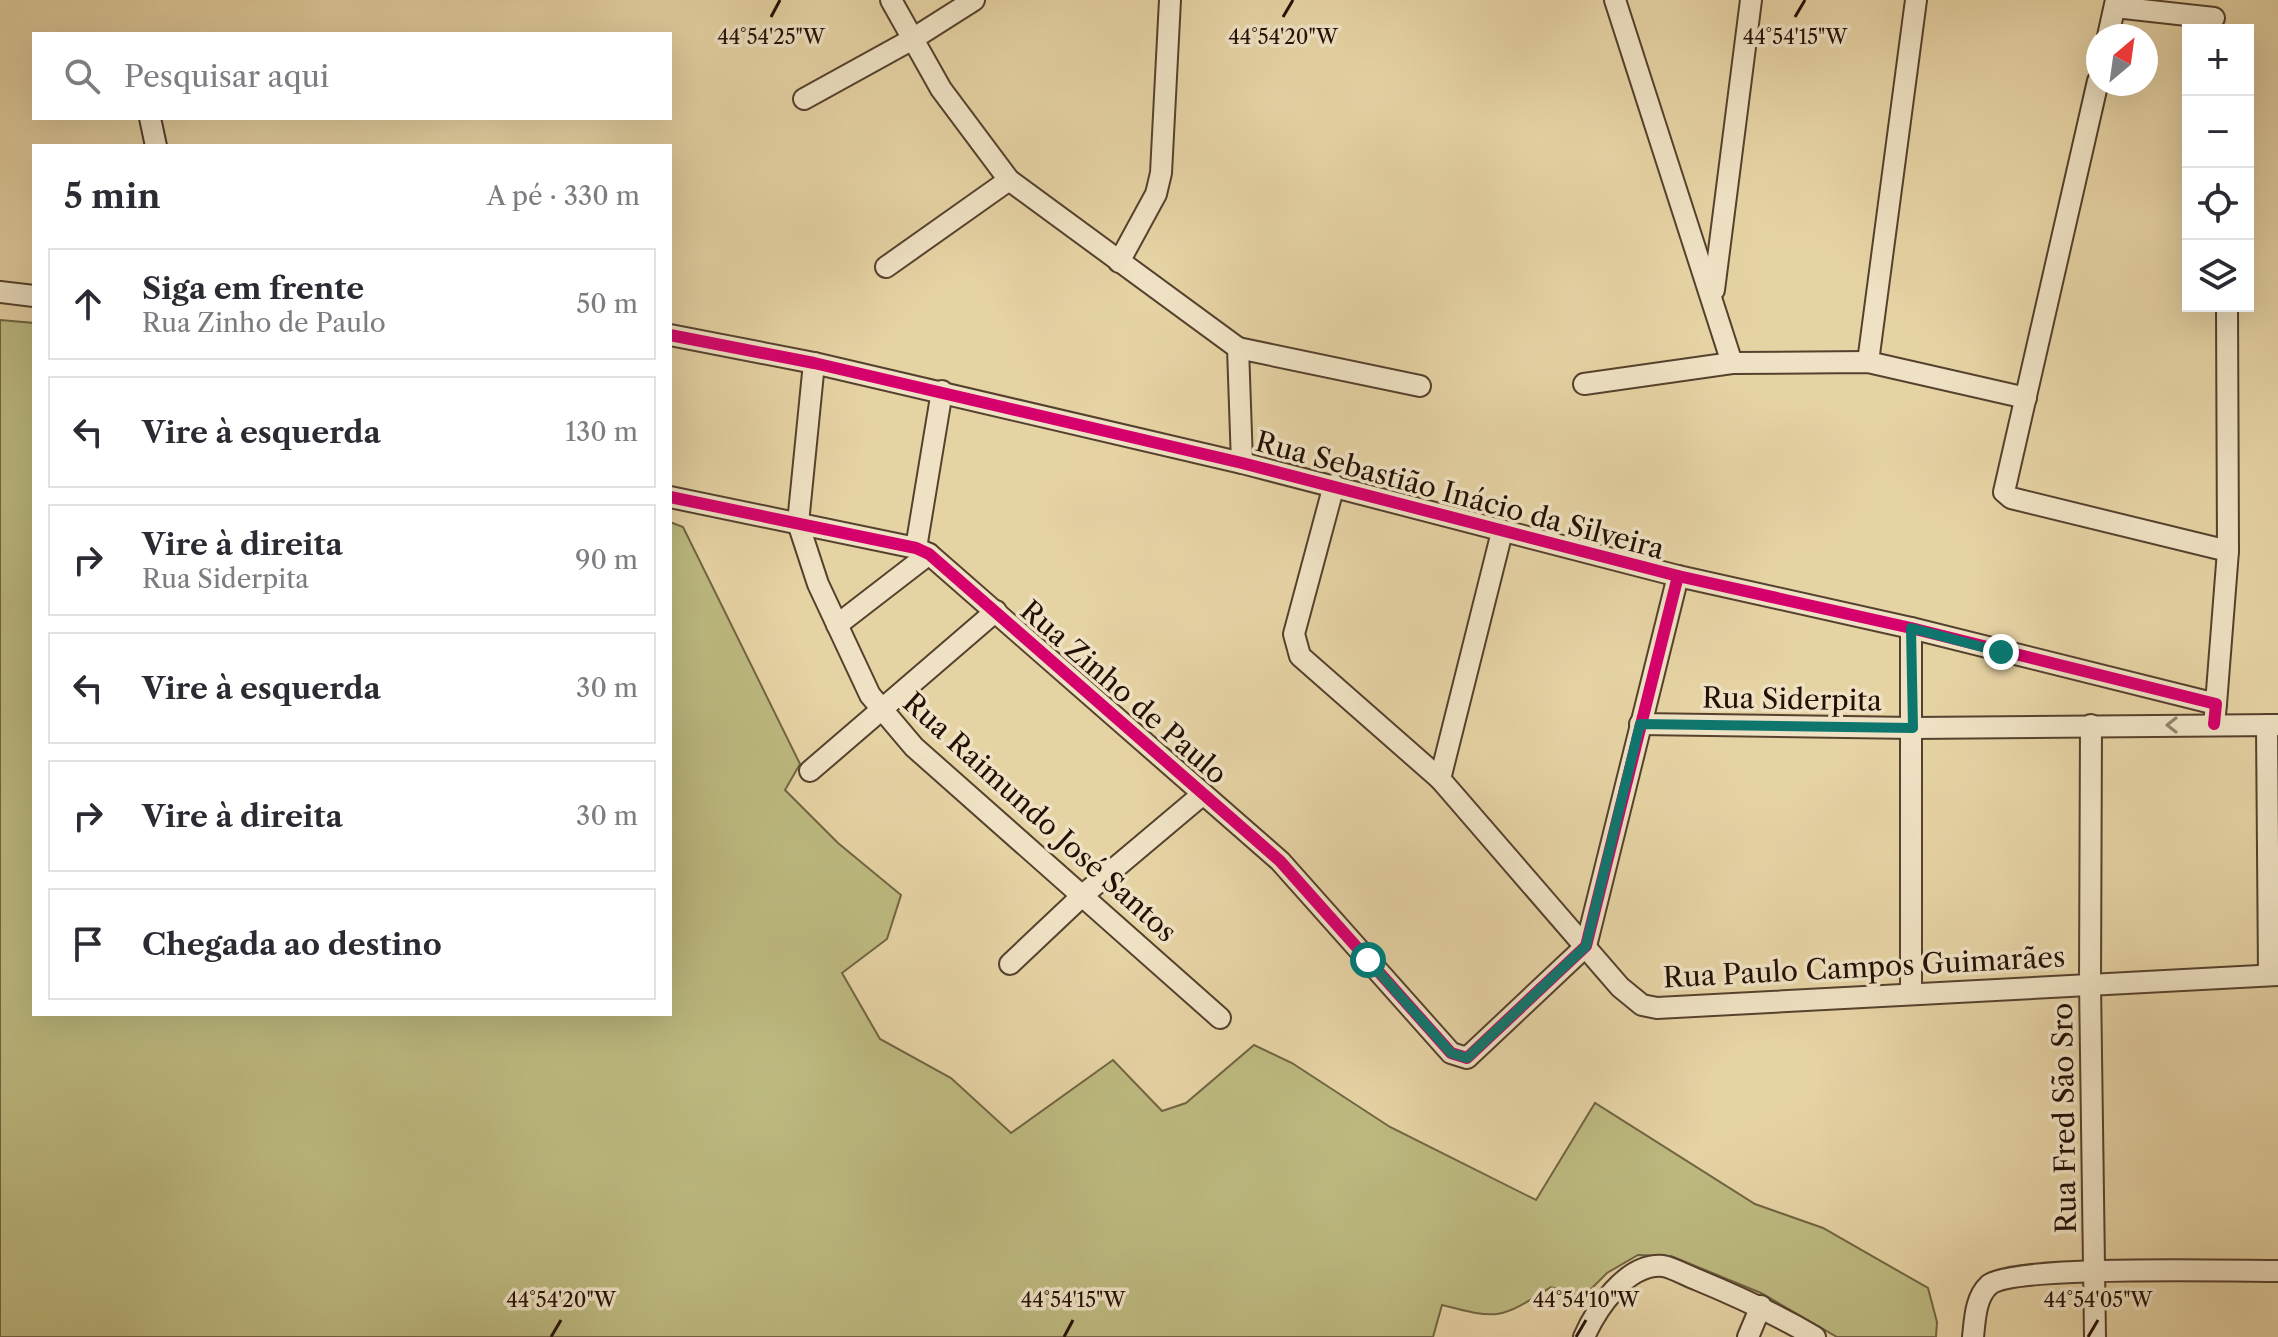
<!DOCTYPE html>
<html lang="pt">
<head>
<meta charset="utf-8">
<style>
	body { margin:0; font-family:"Libre Caslon Text",serif; background:#f7f7f7; color:#2b2b33 }
	.controls { position:absolute; right:24px; top:24px; display:grid; overflow:hidden; border-radius:0px; box-shadow:0 8px 32px #0002 }
	.controls button { width:72px; height:72px; display:grid; place-items:center; padding:0; border:0; border-bottom:2px solid #e1e1e2; background:#fff; color:#2b2b33; font:40px sans-serif }
	.compass { position:absolute; left:2086px; top:24px; width:72px; height:72px; border-radius:50%; background:#fff; box-shadow:0 8px 32px #0002; rotate:29deg }
	.stop { position:absolute; width:24px; height:24px; margin:-18px; border:6px solid #0f766e; border-radius:50%; background:#fff }
	.stop.end { background:#0f766e; border-color:#fff; box-shadow:0 2px 8px #0008 }
	.list { margin:0; padding:0; list-style:none }
	h2 { display:flex; justify-content:space-between; align-items:center; height:104px; margin:0; padding:0 32px; font-size:34px }
	h2 small { font-size:26px; font-weight:400; color:#7c7c81 }
	.list li { display:grid; grid-template-columns:52px 1fr auto; gap:24px; align-items:center; box-sizing:border-box; height:112px; margin:0 16px 16px; padding:0 16px; border:2px solid #e1e1e2; border-radius:0px }
	.list b { display:block; font-size:30px; white-space:nowrap }
	.list p { margin:0; font-size:26px; white-space:nowrap; color:#7c7c81 }
	.list em { font-size:26px; font-style:normal; color:#7c7c81 }
	.icon { flex:none; width:44px; height:44px; fill:none; stroke:currentColor; stroke-width:2; stroke-linecap:round; stroke-linejoin:round }
	.map { position:relative; flex:none; width:2278px; height:1337px; overflow:hidden }
	.search { position:absolute; background:#fff; box-shadow:0 8px 32px #0002; left:32px; top:32px; width:640px; height:88px; display:flex; align-items:center; gap:20px; box-sizing:border-box; padding:0 28px; border-radius:0px; color:#7c7c81; font-size:30px }
	.panel { position:absolute; background:#fff; box-shadow:0 8px 32px #0002; left:32px; top:144px; width:640px; height:872px; border-radius:0px }
	.map>svg:first-child { display:block }
</style>
</head>
<body>
<div class="map">
<svg width="2278" height="1337" viewBox="0 0 2278 1337">
	<rect width="100%" height="100%" fill="#e6d3a4"/>
	<filter id="stains"><feTurbulence type="fractalNoise" baseFrequency=".0025" numOctaves="4"/><feColorMatrix values="0 0 0 0 .2 0 0 0 0 .09 0 0 0 0 .02 0 0 0 .5 -.17"/></filter>
	<radialGradient id="worn" r=".72"><stop offset=".6" stop-color="#630" stop-opacity="0"/><stop offset="1" stop-color="#630" stop-opacity=".3"/></radialGradient>
	<path fill="#bdba80" stroke="#716542" stroke-width="2" d="M0,320L34,323V1014H670V522L683,527L800,764L785,790L838,843L901,895L887,939L842,973L880,1039L951,1078L1011,1133L1113,1060L1162,1111L1186,1103L1254,1045L1292,1063L1390,1127L1536,1200L1595,1103L1755,1204L1823,1228L1928,1288L1937,1322L1936,1337H1837L1761,1293L1671,1256L1638,1255L1607,1273L1583,1297L1551,1287C1500,1319 1500,1320 1442,1305L1433,1337H0Z"/>
	<g fill="none" stroke-linecap="round" stroke-linejoin="round">
		<g stroke="#55412d" stroke-width="24">
			<g id="minor">
				<path d="M891,0L941,89L1009,180L1238,348L1242,463"/>
				<path d="M1615,0L1732,363"/>
				<path d="M2115,7L2214,18"/>
				<path d="M2108,36L2116,0"/>
				<path d="M2098,81L2004,492L2011,498L2228,551"/>
				<path d="M804,99L911,40L974,0"/>
				<path d="M150,118L156,146"/>
				<path d="M1119,262L1156,194L1161,173L1170,0"/>
				<path d="M886,267L1009,180"/>
				<path d="M1714,290L1751,0"/>
				<path d="M0,292L34,296"/>
				<path d="M670,335L814,363L1242,463L1678,576L1911,628L2216,704L2214,724"/>
				<path d="M1238,348L1420,386"/>
				<path d="M1868,362L1916,0"/>
				<path d="M814,363L798,523L818,584L870,695L914,747L1220,1018"/>
				<path d="M1584,384L1732,363L1868,362L2026,398"/>
				<path d="M1334,485L1294,634L1300,656L1440,779L1620,987L1642,1005L1657,1008L2278,975"/>
				<path d="M670,497L916,548L929,554L1280,861L1451,1053L1467,1058L1586,946L1678,576"/>
				<path d="M916,548L942,391"/>
				<path d="M837,625L929,554"/>
				<path d="M1911,628V992"/>
				<path d="M2216,704L2228,551L2227,306"/>
				<path d="M1640,724L1913,728L2278,725"/>
				<path d="M2091,725L2090,983L2095,1337"/>
				<path d="M2267,725L2269,975"/>
				<path d="M810,771L996,611"/>
				<path d="M1440,779L1502,532"/>
				<path d="M1010,964L1083,895L1203,794"/>
				<path d="M1584,1337C1596,1310 1626,1263 1663,1266C1674,1268 1687,1276 1698,1280C1739,1297 1776,1314 1815,1337"/>
				<path d="M1748,1337L1761,1306"/>
				<path d="M1973,1337C1975,1320 1975,1298 1989,1285C2013,1265 2234,1271 2278,1271"/>
			</g>
		</g>
		<use href="#minor" stroke="#efe2c4" stroke-width="20"/>
		<g stroke="#efe2c4" stroke-width="17">
			<g id="cycleway">
				<path d="M670,335L814,363L1242,463L1678,576L1911,628L2216,704L2214,724"/>
				<path d="M670,497L916,548L929,554L1280,861L1451,1053L1467,1058L1586,946L1678,576"/>
			</g>
		</g>
		<use href="#cycleway" stroke="#d6006c" stroke-width="12"/>
	</g>
	<defs><path id="oneway-chevron" d="M-2-3.5L2.5 0L-2 3.5" fill="none" stroke-width="1.6" stroke-linecap="round" stroke-linejoin="round" transform="scale(2)"/></defs>
	<use stroke="#94846e" href="#oneway-chevron" transform="translate(2172 725) rotate(180)"/>
	<g fill="none" stroke-linecap="round" stroke-linejoin="round">
		<path stroke="#0f766e" stroke-width="10" d="M1368,960L1451,1053L1467,1058L1586,946L1640,724L1913,728L1911,628L2001,652"/>
	</g>
	<path fill="none" stroke="#251005" stroke-width="3" d="M771,17L780,0M1283,17L1293,0M1795,17L1805,0M551,1337L561,1320M1064,1337L1073,1320M1576,1337L1586,1320M2088,1337L2098,1320"/>
	<g text-anchor="middle" stroke-width="7" stroke-linejoin="round" paint-order="stroke">
		<g font-size="28" fill="#251005" stroke="#efe2c4">
			<text transform="translate(1460 495) rotate(15)" y="10">Rua Sebastião Inácio da Silveira</text>
			<text transform="translate(1124 692) rotate(41)" y="10">Rua Zinho de Paulo</text>
			<text transform="translate(1792 699) rotate(1)" y="10">Rua Siderpita</text>
			<text transform="translate(1040 817) rotate(42)" y="10">Rua Raimundo José Santos</text>
			<text transform="translate(1864 967) rotate(-3)" y="10">Rua Paulo Campos Guimarães</text>
			<text transform="translate(2064 1118) rotate(-91)" y="10">Rua Fred São Sro</text>
		</g>
	</g>
	<g font-size="20" text-anchor="middle" fill="#251005" stroke="#efe2c4" stroke-width="7" stroke-linejoin="round" paint-order="stroke">
		<text x="771" y="44">44°54'25"W</text>
		<text x="1283" y="44">44°54'20"W</text>
		<text x="1795" y="44">44°54'15"W</text>
		<text x="561" y="1307">44°54'20"W</text>
		<text x="1073" y="1307">44°54'15"W</text>
		<text x="1586" y="1307">44°54'10"W</text>
		<text x="2098" y="1307">44°54'05"W</text>
	</g>
	<rect width="100%" height="100%" filter="url(#stains)"/>
	<rect width="100%" height="100%" fill="url(#worn)"/>
</svg>
<div class="controls">
<button>+</button>
<button>−</button>
<button><svg class="icon" aria-label="locate" viewBox="0 0 24 24"><circle cx="12" cy="12" r="6"/><path d="M12 2v4M12 18v4M2 12h4M18 12h4"/></svg></button>
<button><svg class="icon" aria-label="layers" viewBox="0 0 24 24"><path d="M12 4l9 5-9 5-9-5zM3 14l9 5 9-5"/></svg></button>
</div>
<svg class="compass" viewBox="-18 -18 36 36"><path d="M0-13l5 13h-10z" fill="#e53935"/><path d="M0 13l5-13h-10z" fill="#7c7c81"/></svg>
<div class="stop" style="left:1368px;top:960px"></div>
<div class="stop end" style="left:2001px;top:652px"></div>
<div class="search"><svg class="icon" aria-label="search" viewBox="0 0 24 24"><circle cx="10" cy="10" r="6"/><path d="M15 15l6 6"/></svg>Pesquisar aqui</div>
<section class="panel">
<h2>5 min<small>A pé · 330 m</small></h2>
<ul class="list">
<li><svg class="icon" aria-label="ahead" viewBox="0 0 24 24"><path d="M12 20V5M6 11l6-6 6 6"/></svg><div><b>Siga em frente</b><p>Rua Zinho de Paulo</p></div><em>50 m</em></li>
<li><svg class="icon" aria-label="left" viewBox="0 0 24 24"><path d="M17 20v-9H6M10 6l-5 5 5 5"/></svg><div><b>Vire à esquerda</b></div><em>130 m</em></li>
<li><svg class="icon" aria-label="right" viewBox="0 0 24 24"><path d="M7 20v-9h11M14 6l5 5-5 5"/></svg><div><b>Vire à direita</b><p>Rua Siderpita</p></div><em>90 m</em></li>
<li><svg class="icon" aria-label="left" viewBox="0 0 24 24"><path d="M17 20v-9H6M10 6l-5 5 5 5"/></svg><div><b>Vire à esquerda</b></div><em>30 m</em></li>
<li><svg class="icon" aria-label="right" viewBox="0 0 24 24"><path d="M7 20v-9h11M14 6l5 5-5 5"/></svg><div><b>Vire à direita</b></div><em>30 m</em></li>
<li><svg class="icon" aria-label="arrive" viewBox="0 0 24 24"><path d="M6 21V4h12l-3 4 3 4H6"/></svg><div><b>Chegada ao destino</b></div></li>
</ul>
</section>
</div>
</body>
</html>
